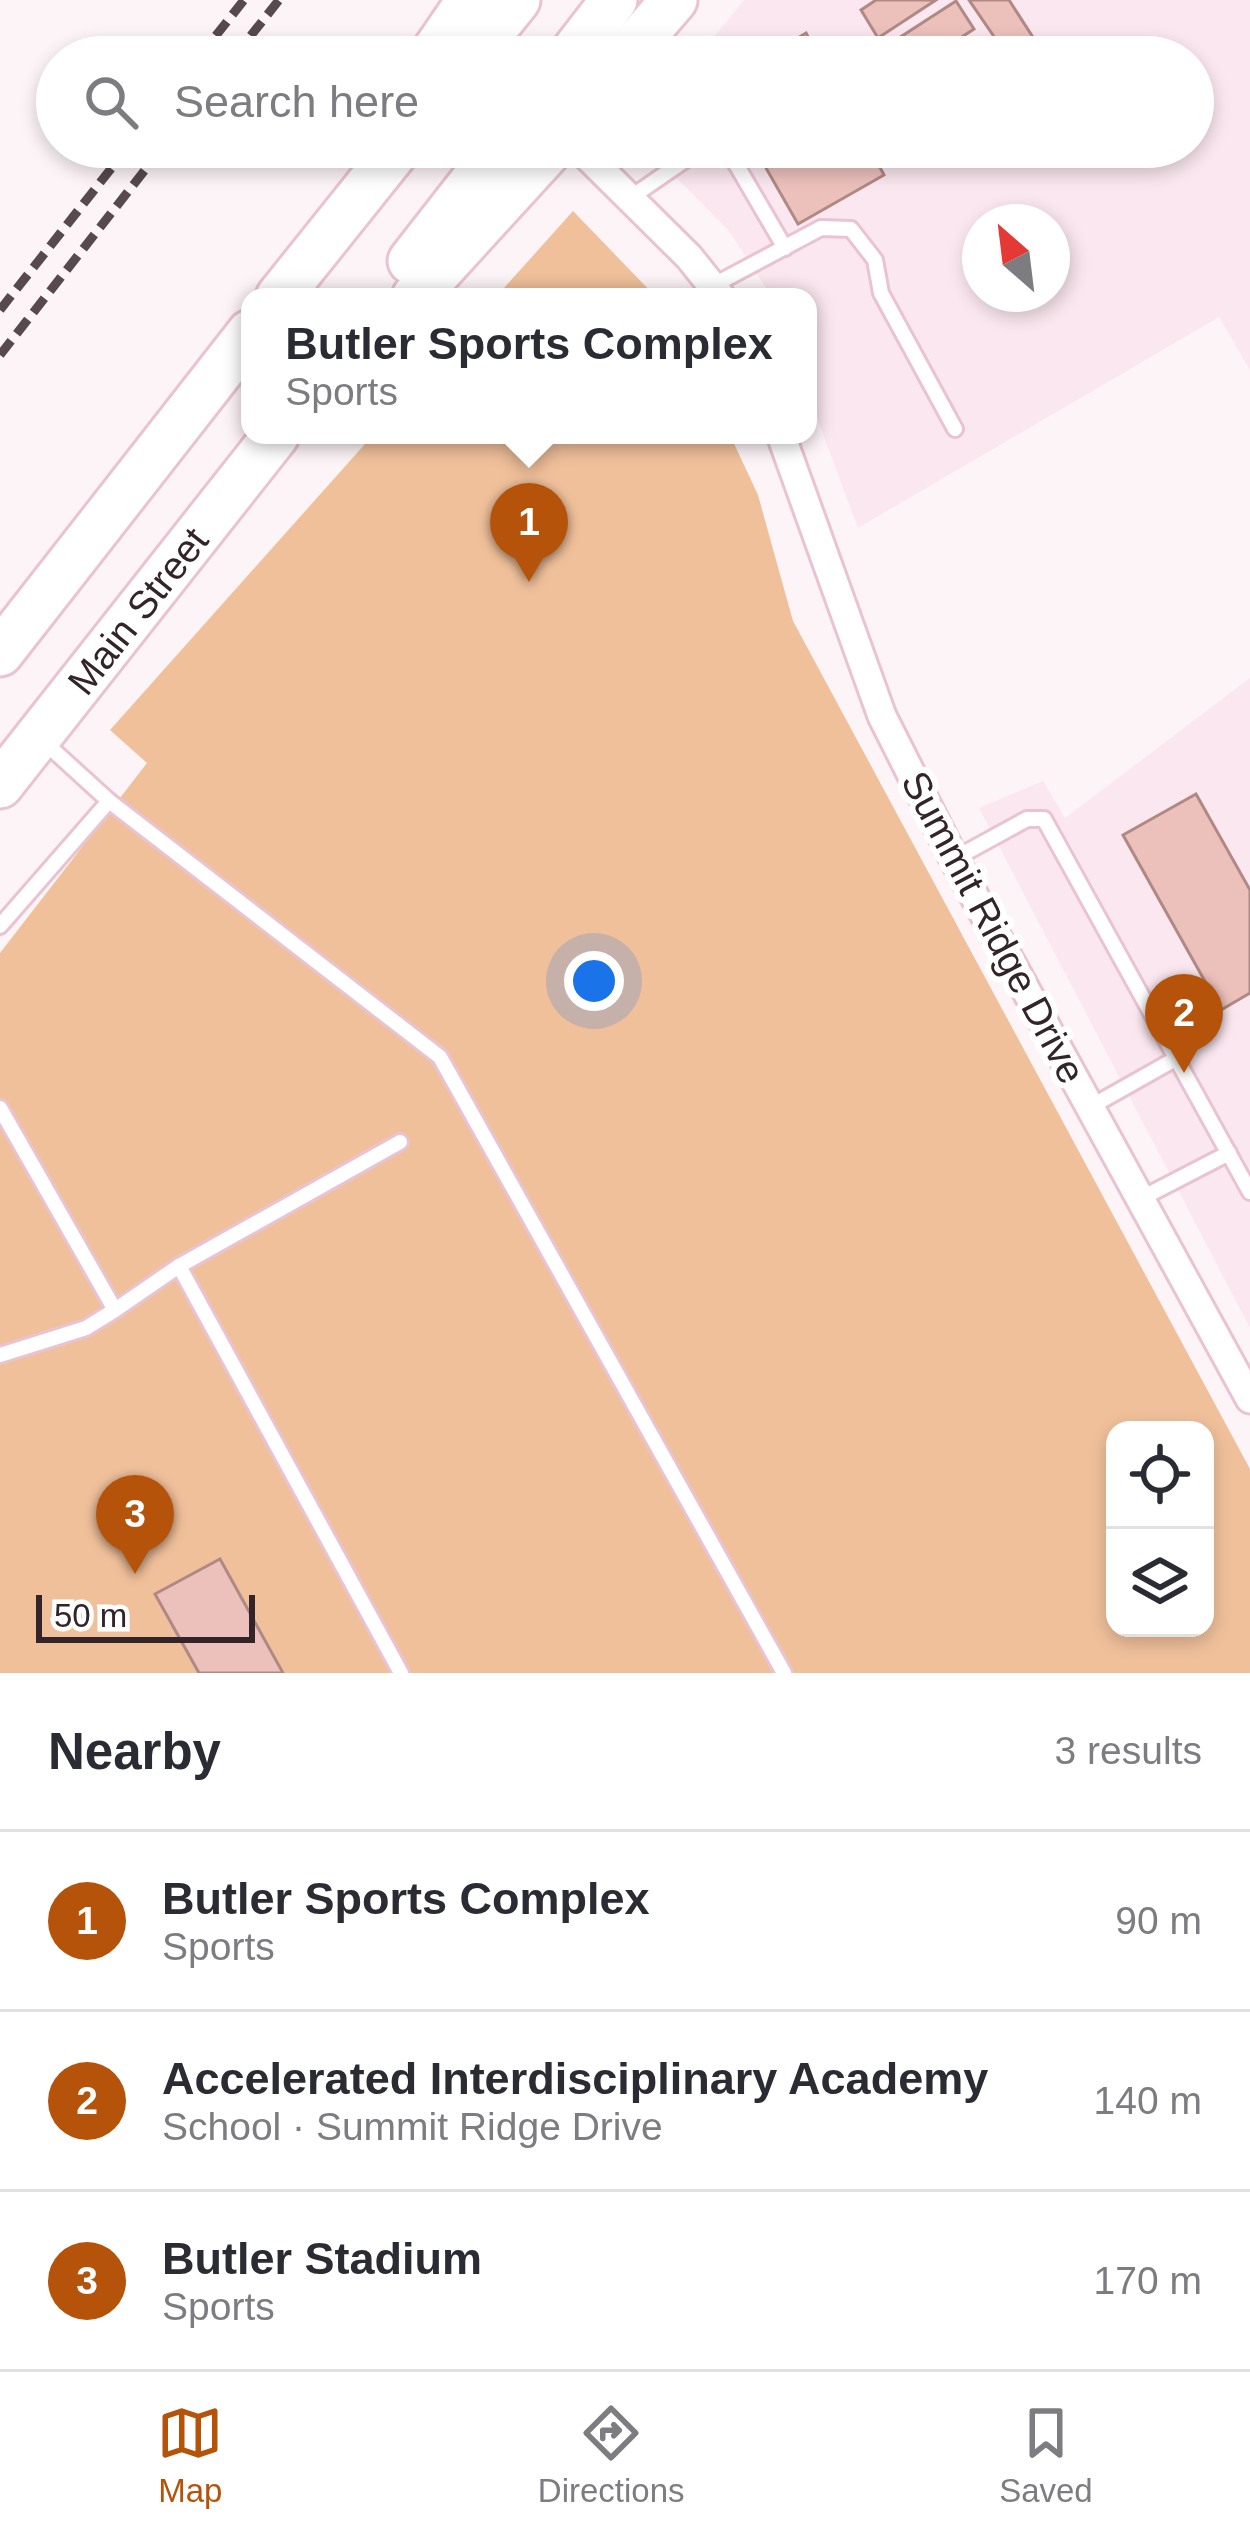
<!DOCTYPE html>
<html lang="en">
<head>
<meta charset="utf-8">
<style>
	body { margin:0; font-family:Helvetica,sans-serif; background:#f7f7f7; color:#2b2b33 }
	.controls { position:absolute; right:36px; bottom:36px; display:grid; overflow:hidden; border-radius:24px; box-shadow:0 6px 18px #0003 }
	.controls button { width:108px; height:108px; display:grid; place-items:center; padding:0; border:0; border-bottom:3px solid #e1e1e2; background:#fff; color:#2b2b33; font:60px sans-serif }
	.compass { position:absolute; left:962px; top:204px; width:108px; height:108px; border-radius:50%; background:#fff; box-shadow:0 6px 18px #0003; rotate:332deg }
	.scale { position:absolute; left:36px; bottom:30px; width:219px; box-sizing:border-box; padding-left:12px; border:6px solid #33242a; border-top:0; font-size:33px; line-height:42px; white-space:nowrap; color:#33242a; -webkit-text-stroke:9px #fff; paint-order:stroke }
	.you { position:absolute; left:594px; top:981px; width:42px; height:42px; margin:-30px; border:9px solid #fff; border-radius:50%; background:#1a73e8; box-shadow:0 0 0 18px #1a73e833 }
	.badge { display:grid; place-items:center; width:78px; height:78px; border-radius:50%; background:#b45309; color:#fff; font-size:39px; font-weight:700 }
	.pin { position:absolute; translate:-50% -99px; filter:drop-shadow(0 3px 6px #0008) }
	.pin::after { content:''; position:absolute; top:63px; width:42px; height:36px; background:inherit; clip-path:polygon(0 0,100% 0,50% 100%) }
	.popup { position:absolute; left:241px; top:288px; width:576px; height:156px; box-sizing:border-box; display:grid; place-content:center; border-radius:24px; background:#fff; filter:drop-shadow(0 3px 9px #0005); font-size:39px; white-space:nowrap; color:#7c7c81 }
	.popup b { font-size:45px; color:#2b2b33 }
	.popup::after { content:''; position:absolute; left:50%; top:100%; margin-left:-24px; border:24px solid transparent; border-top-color:#fff }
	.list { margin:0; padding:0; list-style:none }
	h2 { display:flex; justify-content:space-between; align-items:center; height:156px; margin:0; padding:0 48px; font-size:51px }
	h2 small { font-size:39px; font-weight:400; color:#7c7c81 }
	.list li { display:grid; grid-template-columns:78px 1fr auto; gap:36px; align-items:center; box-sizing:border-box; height:180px; padding:0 48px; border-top:3px solid #e1e1e2 }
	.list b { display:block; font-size:45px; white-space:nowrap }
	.list p { margin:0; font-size:39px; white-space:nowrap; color:#7c7c81 }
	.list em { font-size:39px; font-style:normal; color:#7c7c81 }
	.icon { flex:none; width:66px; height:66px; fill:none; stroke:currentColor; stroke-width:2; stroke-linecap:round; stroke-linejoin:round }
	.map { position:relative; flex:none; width:1250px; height:1673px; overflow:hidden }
	.search { position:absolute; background:#fff; box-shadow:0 6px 18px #0003; left:36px; right:36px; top:36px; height:132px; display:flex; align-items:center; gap:30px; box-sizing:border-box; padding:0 42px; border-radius:66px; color:#7c7c81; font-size:45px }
	.sheet { height:696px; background:#fff }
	nav { display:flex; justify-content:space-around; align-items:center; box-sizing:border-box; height:168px; border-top:3px solid #e1e1e2; background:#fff; font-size:33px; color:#7c7c81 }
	nav a { display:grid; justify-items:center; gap:6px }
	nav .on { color:#b45309 }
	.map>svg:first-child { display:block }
</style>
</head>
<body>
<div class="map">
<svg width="1250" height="1673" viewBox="0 0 1250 1673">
	<rect width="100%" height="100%" fill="#fdf4f7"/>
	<g fill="#fbe7ef" fill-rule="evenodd">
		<path d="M744,0H1250V370L1219,317L858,528L808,394V297H772L729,231L646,147H1193V57H698ZM980,222H1052V294H980Z"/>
		<path d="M1250,678V1328L979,808L1043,781L1065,818Z"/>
	</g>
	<g fill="#f0c09b" fill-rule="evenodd">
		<path d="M573,211L656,297H496Z"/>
		<path d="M373,435H730L758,495L793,621L1250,1469V1673H0V953L147,763L110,730ZM1115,1430H1205V1628H1115Z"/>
	</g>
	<g fill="#ecc1bc" stroke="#b08984" stroke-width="3">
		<path d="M876,0H936L878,38L861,10Z"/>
		<path d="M969,0H1009L1038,45L1021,57H1008Z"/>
		<path d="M956,1L974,29L931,57H891L885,47Z"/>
		<path d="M806,33L819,57H766Z"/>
		<path d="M983,39L994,57H955Z"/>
		<path d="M754,147H869L884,175L798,224Z"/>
		<path d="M1196,794L1250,890V993L1221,1010L1123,835Z"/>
		<path d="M220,1559L283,1673H199L155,1594Z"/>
	</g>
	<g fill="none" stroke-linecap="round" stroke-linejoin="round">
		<g stroke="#eac3d2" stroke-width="20">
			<g id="service">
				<path d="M726,147L785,248"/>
				<path d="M630,198L704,147"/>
				<path d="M712,286L821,228L851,229L875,260L881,293L955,429"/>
				<path d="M42,740L109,801L440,1057L784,1673"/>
				<path d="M954,859L1027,819H1044L1250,1192"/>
				<path d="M0,926L109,801"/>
				<path d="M1092,1106L1177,1058"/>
				<path d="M0,1108L115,1310L179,1266L401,1673"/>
				<path d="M1140,1199L1229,1153"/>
				<path d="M179,1266L400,1142"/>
				<path d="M0,1355L86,1328L115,1310"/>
			</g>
		</g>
		<g stroke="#eac3d2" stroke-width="33">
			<g id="minor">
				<path d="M578,147L689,257L721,297"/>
				<path d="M781,435L882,716L954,859L1250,1399"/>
			</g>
		</g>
		<g stroke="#eac3d2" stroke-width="51">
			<g id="trunk">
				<path d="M431,57L470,0"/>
				<path d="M471,57L517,0"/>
				<path d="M570,57L614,0"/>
				<path d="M625,57L674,0"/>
				<path d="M411,261L500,147"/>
				<path d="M279,297L399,147"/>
				<path d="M415,297L552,147"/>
				<path d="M0,653L250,333"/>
				<path id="s1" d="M0,785L276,435"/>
			</g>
		</g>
		<use href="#service" stroke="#fff" stroke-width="14"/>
		<use href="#minor" stroke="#fff" stroke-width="27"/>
		<use href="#trunk" stroke="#fff" stroke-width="45"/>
		<g stroke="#57494e" stroke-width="9" stroke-dasharray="18 9" stroke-linecap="butt">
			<path d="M199,57L244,0"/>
			<path d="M234,57L279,0"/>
			<path d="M0,310L128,147"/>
			<path d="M0,355L163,147"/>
		</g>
	</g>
	<g text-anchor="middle" stroke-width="12" stroke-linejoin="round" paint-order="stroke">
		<g font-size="39" fill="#33242a" stroke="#fff">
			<text dy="14" stroke="none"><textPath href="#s1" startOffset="222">Main Street</textPath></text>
			<text transform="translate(994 927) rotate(62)" y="14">Summit Ridge Drive</text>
		</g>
	</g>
</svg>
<div class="controls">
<button><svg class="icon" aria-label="locate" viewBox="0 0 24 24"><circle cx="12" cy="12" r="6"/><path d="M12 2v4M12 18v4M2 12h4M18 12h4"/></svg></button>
<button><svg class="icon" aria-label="layers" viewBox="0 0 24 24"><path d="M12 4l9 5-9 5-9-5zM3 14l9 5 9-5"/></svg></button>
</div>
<svg class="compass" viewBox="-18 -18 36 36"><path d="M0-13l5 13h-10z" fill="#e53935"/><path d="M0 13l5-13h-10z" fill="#7c7c81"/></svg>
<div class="scale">50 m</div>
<div class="you"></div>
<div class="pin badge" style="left:529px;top:582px">1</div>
<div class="popup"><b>Butler Sports Complex</b>Sports</div>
<div class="pin badge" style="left:1184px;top:1073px">2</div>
<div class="pin badge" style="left:135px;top:1574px">3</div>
<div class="search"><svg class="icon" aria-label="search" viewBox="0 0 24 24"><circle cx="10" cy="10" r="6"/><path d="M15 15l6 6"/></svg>Search here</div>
</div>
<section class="sheet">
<h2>Nearby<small>3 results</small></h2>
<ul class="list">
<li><span class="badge">1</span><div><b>Butler Sports Complex</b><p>Sports</p></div><em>90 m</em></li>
<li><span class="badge">2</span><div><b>Accelerated Interdisciplinary Academy</b><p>School · Summit Ridge Drive</p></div><em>140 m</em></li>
<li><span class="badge">3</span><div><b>Butler Stadium</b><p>Sports</p></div><em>170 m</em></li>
</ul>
</section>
<nav>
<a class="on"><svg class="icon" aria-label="map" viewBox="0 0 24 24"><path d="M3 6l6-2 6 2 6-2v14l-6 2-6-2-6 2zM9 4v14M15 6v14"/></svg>Map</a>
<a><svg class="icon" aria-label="directions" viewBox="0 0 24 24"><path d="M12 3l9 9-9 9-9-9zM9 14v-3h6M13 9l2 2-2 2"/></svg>Directions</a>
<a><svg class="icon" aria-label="saved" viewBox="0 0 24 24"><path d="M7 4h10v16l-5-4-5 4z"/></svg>Saved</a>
</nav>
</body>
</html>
